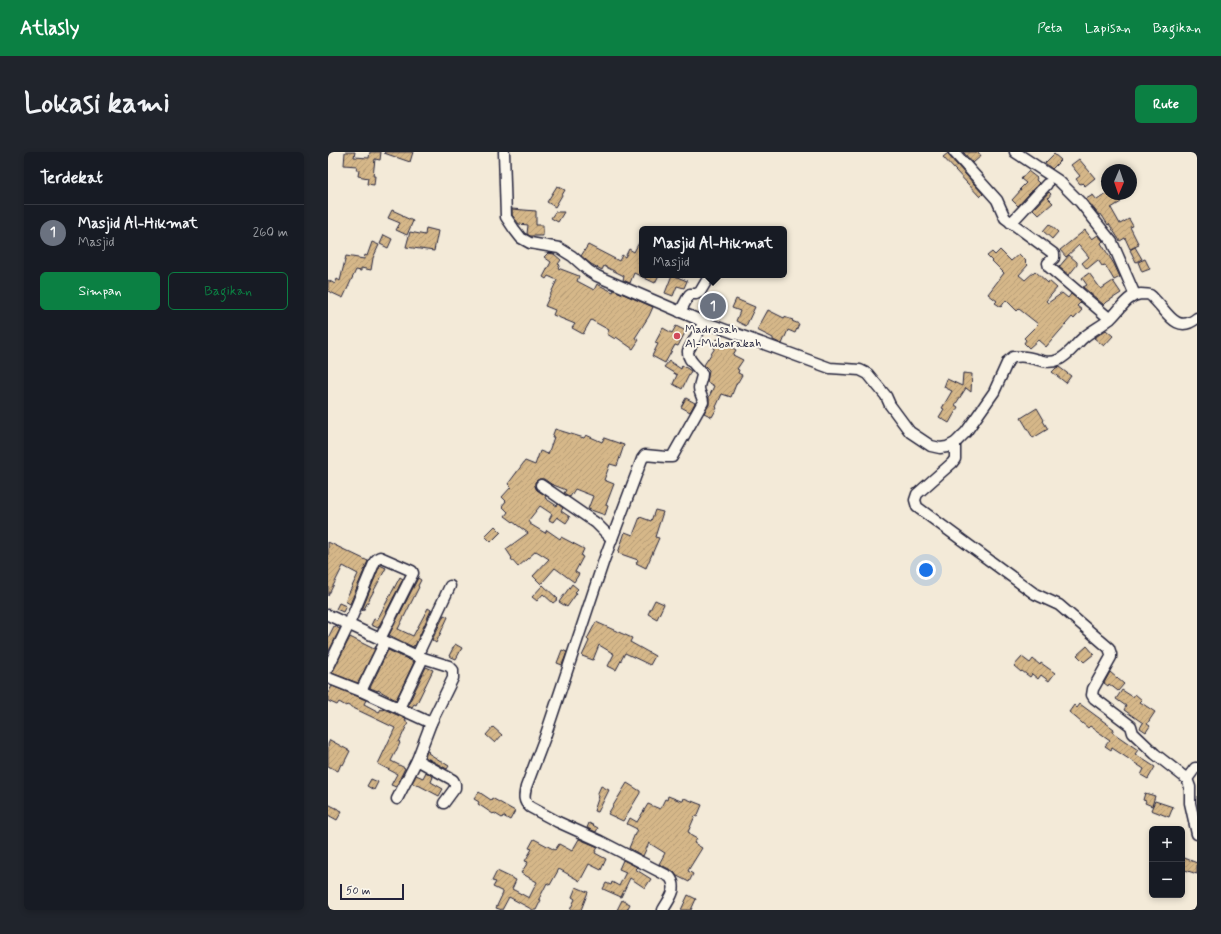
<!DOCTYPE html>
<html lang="id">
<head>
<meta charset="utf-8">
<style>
	body { margin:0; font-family:Mynerve,sans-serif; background:#20242c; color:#f1f3f6 }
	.controls { position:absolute; right:12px; bottom:12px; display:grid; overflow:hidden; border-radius:6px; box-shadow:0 2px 6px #0003 }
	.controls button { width:36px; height:36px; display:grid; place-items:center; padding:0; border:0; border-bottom:1px solid #363941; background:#171b24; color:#f1f3f6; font:20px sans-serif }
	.compass { position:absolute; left:773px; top:12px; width:36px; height:36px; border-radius:50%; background:#171b24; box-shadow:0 2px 6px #0003; rotate:182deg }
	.scale { position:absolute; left:12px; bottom:10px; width:64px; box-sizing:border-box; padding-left:4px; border:2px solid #22223b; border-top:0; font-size:11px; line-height:14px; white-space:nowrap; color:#22223b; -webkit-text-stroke:3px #fbf7ec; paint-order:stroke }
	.you { position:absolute; left:598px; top:418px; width:14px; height:14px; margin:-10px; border:3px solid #fff; border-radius:50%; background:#1a73e8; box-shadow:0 0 0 6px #1a73e833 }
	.badge { display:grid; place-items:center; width:26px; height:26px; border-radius:50%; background:#0b8043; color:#fff; font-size:13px; font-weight:700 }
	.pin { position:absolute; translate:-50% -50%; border:2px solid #fff; box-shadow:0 1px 4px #0006 }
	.popup { position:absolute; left:311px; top:74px; width:148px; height:52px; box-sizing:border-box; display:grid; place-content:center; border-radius:6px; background:#171b24; filter:drop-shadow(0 1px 3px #0005); font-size:13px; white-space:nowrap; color:#9ea1a6 }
	.popup b { font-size:15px; color:#f1f3f6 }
	.popup::after { content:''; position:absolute; left:50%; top:100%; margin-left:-8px; border:8px solid transparent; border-top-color:#171b24 }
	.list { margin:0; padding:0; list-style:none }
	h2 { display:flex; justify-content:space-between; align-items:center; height:52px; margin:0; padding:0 16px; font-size:17px }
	h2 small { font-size:13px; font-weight:400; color:#9ea1a6 }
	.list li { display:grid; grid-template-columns:26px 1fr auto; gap:12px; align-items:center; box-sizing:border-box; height:56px; padding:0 16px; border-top:1px solid #363941 }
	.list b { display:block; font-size:15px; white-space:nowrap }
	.list p { margin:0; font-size:13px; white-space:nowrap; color:#9ea1a6 }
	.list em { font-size:13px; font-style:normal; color:#9ea1a6 }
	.actions { display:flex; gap:8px; padding:12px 16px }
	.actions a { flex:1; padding:9px 0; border:1px solid #0b8043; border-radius:6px; text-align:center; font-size:14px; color:#0b8043 }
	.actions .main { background:#0b8043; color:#fff }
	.map { position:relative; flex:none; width:869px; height:758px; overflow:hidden; border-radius:6px }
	header { display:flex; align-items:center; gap:24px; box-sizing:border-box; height:56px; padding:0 20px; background:#0b8043; color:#fff }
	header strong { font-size:19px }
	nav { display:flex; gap:22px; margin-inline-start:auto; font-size:14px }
	.intro { display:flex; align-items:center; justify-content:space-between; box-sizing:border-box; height:96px; padding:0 24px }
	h1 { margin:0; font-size:28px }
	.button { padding:10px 18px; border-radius:6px; background:#0b8043; color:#fff; font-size:14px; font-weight:700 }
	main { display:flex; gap:24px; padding:0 24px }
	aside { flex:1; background:#171b24; border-radius:6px; box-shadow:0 2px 6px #0003 }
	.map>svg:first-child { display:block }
</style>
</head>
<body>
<header>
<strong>Atlasly</strong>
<nav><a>Peta</a><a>Lapisan</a><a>Bagikan</a></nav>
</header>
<div class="intro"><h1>Lokasi kami</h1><a class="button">Rute</a></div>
<main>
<aside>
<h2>Terdekat<small></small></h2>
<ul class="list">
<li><span class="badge" style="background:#6b7280">1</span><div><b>Masjid Al-Hikmat</b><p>Masjid</p></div><em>260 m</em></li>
</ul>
<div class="actions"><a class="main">Simpan</a><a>Bagikan</a></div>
</aside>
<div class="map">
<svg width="869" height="758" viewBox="0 0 869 758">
	<defs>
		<pattern id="building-hatch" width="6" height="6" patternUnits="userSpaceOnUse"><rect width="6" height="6" fill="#d5b789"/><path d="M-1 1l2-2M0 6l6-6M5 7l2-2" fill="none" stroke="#b79d77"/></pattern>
	</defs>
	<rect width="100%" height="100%" fill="#f3ead8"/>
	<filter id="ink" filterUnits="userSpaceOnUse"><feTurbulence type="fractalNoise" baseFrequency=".025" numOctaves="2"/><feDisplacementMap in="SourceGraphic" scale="8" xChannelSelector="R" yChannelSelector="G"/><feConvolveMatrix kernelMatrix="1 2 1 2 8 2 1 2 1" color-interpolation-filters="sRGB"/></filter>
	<g filter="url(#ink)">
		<g fill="url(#building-hatch)" stroke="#22223b">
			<path d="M17,0H27L26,5L41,6L42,0H53L52,8L47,7L45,24H47L46,33L39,32L40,26L30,24L31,18H28L29,14L16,13Z"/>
			<path d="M57,0H85L82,10L56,1Z"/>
			<path d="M635,0H650L653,4L645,11Z"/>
			<path d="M620,1L621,4L655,42L652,45L615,5Z"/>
			<path d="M726,2L733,8L724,17L717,11Z"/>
			<path d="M751,7L767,26L757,34L754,31L752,32L748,27L752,24L743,13Z"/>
			<path d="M700,19L709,26L708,28L711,31L690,54L684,48L693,38L692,37L698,31L693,27Z"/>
			<path d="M229,34L237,38L227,55L219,50Z"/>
			<path d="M721,40L723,42L720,46L725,51L711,63L705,57Z"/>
			<path d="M778,42H788L793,50L783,56L792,72L801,67L805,74L802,75L811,93L802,97L797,86L792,89L781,72L780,73L773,62L771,63L758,47L765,43L769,48Z"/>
			<path d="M184,57L208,59V73H215V84H202L199,82L200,73L191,72L184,63Z"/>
			<path d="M64,58L75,63L74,64L85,69L79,83L68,78L72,71L60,66Z"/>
			<path d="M227,60H236L230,70L223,66Z"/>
			<path d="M721,72L730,80L724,87L715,79Z"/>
			<path d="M98,76L110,79L106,99L78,95L82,80L97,83Z"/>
			<path d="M757,78L764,87L770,83L775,89L773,91L786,112L792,125L786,128L777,113L774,114L770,108L759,117L754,111L761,105L751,93L738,105L732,98Z"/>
			<path d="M56,83L64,87L60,96L52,92Z"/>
			<path d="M314,85V123H331L327,131L306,121L302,131L295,128L296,124L276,114L274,118L263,112L253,104L260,93L291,109L294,103L297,105L301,97L306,100Z"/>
			<path d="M44,90L51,93L45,106L43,118L33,116V119L28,118L15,146L0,139V128L7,132L9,127L12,129L18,104L36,107L37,103L39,104Z"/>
			<path d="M807,95L814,107L808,110L802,98Z"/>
			<path d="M672,98L683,109L691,102L698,109L697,110L700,113L691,123L697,128L707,119L720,131L721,129L729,136L718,149L720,151L734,141L740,146L743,142L753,150L749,154L754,158L746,167L744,165L718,195L710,188L701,196L696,191L698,188L696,186L710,172L691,157L689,159L678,148L673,155L667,151L669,149L660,142L676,121L659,104L664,100L667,103Z"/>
			<path d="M220,101L226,102L233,108L230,112L232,113L230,116L251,124L249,129L266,138L269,132L285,140L286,138L325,155L321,164L307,186L311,188L305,197L288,185L287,187L279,182L281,178L263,168L255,182L244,176L247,172L225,163L227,158L217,154L229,128L220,124L218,127L215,125L223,110L216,105Z"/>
			<path d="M741,103L749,110V113L741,123L731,115Z"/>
			<path d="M817,107L822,117L814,120L810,110Z"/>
			<path d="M761,121L773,137L785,129L793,141L779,150L776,153L755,135L759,133L754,126Z"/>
			<path d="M344,123L359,129L356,136L349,134L345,144L337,141Z"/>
			<path d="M378,142L399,154L392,166L371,154Z"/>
			<path d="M408,147L427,155L418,174L408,169L412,159L404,156Z"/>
			<path d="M440,158L456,166V165L465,168L464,169L471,172L467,181L460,178L454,192L445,188V186L429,178Z"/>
			<path d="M348,174L358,179L350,194L347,193L337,211L324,204L330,192L327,191L335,176L344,181Z"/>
			<path d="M778,178L785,184L776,194L766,186Z"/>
			<path d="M389,187L400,192V193L408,198L405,203L415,208L409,217L411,218L410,221L414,223L410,230H409L403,245L394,242L388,255L389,256L384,265L376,261L381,253V245L386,234L379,230L381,218L376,213L387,196L385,195Z"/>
			<path d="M341,209L353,217L354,213L363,219L354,237L345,232L349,223L336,215Z"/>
			<path d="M731,215L743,224L738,231L724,220L728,216Z"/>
			<path d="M635,221L644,222L643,240L638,236L627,253L630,255L621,271L611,265L616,257L614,256L624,239L616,235L619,227L634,234Z"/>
			<path d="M358,246L367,251L362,260L353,255Z"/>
			<path d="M709,256L716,268L715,269L720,277L705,286L693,266Z"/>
			<path d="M227,277L256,286L258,283L274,290L276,286L296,293L289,314L282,312L276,328L286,332L278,353L280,354L277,363L260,357L265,344L247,337L242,345L236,341L238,338L223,332L216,327H211L207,330V333L209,338L218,344L217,346L229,354L230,352L235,356L233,359L242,365L238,371L229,365L225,370L221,368L224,362L212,354L200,369L202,372L217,381L219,378L232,387L233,385L256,397L253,404L255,405L247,420L251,422L246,430L227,416L213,432L205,424L221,407L208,399L190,415L183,407L184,406L178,397L200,381L177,364L180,360L174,354L178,349L174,345L183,335L180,332L197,309L207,313L212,299L220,302L226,285H224Z"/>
			<path d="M327,358L335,360L327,385L331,386L318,416L308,411L310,408L290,401L297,380L305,383L312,365L323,369Z"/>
			<path d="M167,374L173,380L163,390L157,384Z"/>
			<path d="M0,390L40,409L22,452L17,449L30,422L15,414L0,444Z"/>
			<path d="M52,413L58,416L35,459L34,458Z"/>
			<path d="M72,425L75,427L50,476L43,473L46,467L49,468Z"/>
			<path d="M90,426L93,428L90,434L91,435L70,477L85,484L100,456L103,458L87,494L86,493L85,495L61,483Z"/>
			<path d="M244,432L250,437L247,440L249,441L239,455L231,450Z"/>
			<path d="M215,433L230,447L225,451L215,442L209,449L204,445Z"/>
			<path d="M327,448L336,452L329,467L320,462Z"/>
			<path d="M11,451L18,454L15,460L8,457Z"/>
			<path d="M116,463L120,465L108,491L104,488Z"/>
			<path d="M268,470L304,486L302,490L327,504L322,513L297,501L288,518L280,514L286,502L271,493L265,508L254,504L261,489L259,487Z"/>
			<path d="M6,474L12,477L0,501V486Z"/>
			<path d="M22,485L46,497L49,493L30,531L4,521Z"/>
			<path d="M127,492L134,496L128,507L121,504Z"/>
			<path d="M759,494L766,502L756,510L749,503Z"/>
			<path d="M60,498L86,510L68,548L50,538V539L42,536Z"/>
			<path d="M234,498L239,500L234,513L229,511Z"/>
			<path d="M694,505L702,511L705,507L712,513L713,511L727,521L721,529L713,523L710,527L704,522L702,525L694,519L693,520L686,514Z"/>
			<path d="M98,515L105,518L88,553L86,552L84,555L80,553Z"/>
			<path d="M782,520L796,532L790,539L781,532L780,534L776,531Z"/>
			<path d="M4,534L38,548L36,552L51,560L53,557L55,558L56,557L78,567L77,569L80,571L71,590L72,591L63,609L77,616L68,635L63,633L69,622L50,612L67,576L19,553L18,554L11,550L9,553L0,549V541Z"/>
			<path d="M794,538L805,545L807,542L814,548L812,550L827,560L819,572L822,574L818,580L812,576L815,571L796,558L798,554L788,547Z"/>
			<path d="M752,552L786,577L784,580L810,598L807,602L827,615L820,627L813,623L816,617L784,596L783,598L777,594L782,588L762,574L760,576L741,560L746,553L749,556Z"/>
			<path d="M165,575L174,583L167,591L158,583Z"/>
			<path d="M2,588L22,599L15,613L13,612L10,619L0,614V592Z"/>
			<path d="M99,599L101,600L100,601L121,614L119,617L97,605Z"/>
			<path d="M98,620L105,625L103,630L115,637L111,644L90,633V634L84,631L88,623L95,626Z"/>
			<path d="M43,627L50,630L46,638L39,634Z"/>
			<path d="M299,631L312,639V641L295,669L280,662Z"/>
			<path d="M273,634L281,638L270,660L266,659L271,644L269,643Z"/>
			<path d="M151,640L163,648L164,646L187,659L182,668L175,664L174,666L166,661L165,662L150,652L151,650L146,647Z"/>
			<path d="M817,641L827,644L824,654L817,651L818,649L815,648Z"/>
			<path d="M340,644L353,649H355L356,646L374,653L369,665L367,664L360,680L362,681V683L369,687L366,691L374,696L361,717L360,719L365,722L361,730L349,724L345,719L331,712L337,701L321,691L315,704L301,696L309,677L299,672L302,666L309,670L320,652L332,657L337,647L339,648Z"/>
			<path d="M827,649L845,655L841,665L823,658Z"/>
			<path d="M0,652L14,659L9,668L0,663Z"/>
			<path d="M261,671L270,676L268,680L259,676Z"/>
			<path d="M206,687L227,698L231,692L244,699L251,687L270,695L267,701L278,707L273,718L261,712L252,729L231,717L222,733L219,731L211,747L213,748L208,758H205L181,745L174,758L168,756L175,741V740L165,735L168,730L164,729L169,719L188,728L184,737L201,746L209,730L193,721L200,710L197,709L204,697L201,696Z"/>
			<path d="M854,705L869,711V722L854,717Z"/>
			<path d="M295,708L309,715L307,717L323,727L317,736L302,726L293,745L275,737L278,731L283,733L284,730L291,734L298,720L291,717Z"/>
			<path d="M248,735L260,740L253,758H242L247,747L244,745Z"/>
			<path d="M360,743L368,747L363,758H353Z"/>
			<path d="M294,748L302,752L299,758H289Z"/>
		</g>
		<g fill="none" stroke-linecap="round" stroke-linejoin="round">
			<g stroke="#22223b" stroke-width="13">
				<g id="minor">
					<path d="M176,0L178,65L186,77L193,86L202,91L231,96L244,104L261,119L269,124L376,170L502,216L532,218L540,222L558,244L562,253L582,280L603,294L612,296L619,295L627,291L638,280L666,240L680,209L685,205C689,205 693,204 697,205C708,206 719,213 730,208C740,204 747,193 755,186C764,178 774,174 783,166C792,158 799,143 813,142C815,142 820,142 822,143C822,143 826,146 826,147C839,159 848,183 869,166"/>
					<path d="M626,0L669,48L677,66L726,102V106L720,111L721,115L782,167"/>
					<path d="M687,0L731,29L752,50L784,90L807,143"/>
					<path d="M683,71L719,32"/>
					<path d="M352,160L361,143L362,142H368L372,140L382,123"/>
					<path d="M627,291V307L624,311L589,342L587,348L589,355L707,442L731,453L781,496L783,502V505L765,537L764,543L766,546L803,574L805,581L827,602L859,627L867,616H869"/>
					<path d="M213,333L268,371L284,387"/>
					<path d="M0,463L89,504L121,514L125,518V526L103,571L89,608L125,628L127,632V636L116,651"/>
					<path d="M89,504L122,434"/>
					<path d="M0,516L21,472L47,409L50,406L52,405L84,419L85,421L52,487"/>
					<path d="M0,526L33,539L103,571"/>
					<path d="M33,539L57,490"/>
					<path d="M71,556L95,506"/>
					<path d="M859,627L862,635V651L869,682"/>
					<path d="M69,647L89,608"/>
					<path d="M335,758C341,747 351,737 342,725L272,689L230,670L202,655C195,649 196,644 198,635L217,585L276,408L314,307L317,303L338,305H344L375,250C375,245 371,241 371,236C371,231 374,227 374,222C370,214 359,209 360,199L376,170"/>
				</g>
			</g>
			<use href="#minor" stroke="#fbf7ec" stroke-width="10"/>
		</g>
	</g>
	<circle fill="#d1495b" stroke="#fbf7ec" stroke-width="1.5" cx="349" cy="184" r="4"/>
	<g text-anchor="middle" stroke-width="4" stroke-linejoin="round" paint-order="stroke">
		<g font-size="12" fill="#22223b" stroke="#fbf7ec" text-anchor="start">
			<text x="357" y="181">Madrasah<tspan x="357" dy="14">Al-Mubarakah</tspan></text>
		</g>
	</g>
</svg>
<div class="controls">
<button>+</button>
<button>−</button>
</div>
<svg class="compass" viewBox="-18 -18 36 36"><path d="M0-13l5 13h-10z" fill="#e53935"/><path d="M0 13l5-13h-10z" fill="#9ea1a6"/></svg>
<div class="scale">50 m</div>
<div class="you"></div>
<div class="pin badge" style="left:385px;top:154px;background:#6b7280">1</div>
<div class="popup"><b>Masjid Al-Hikmat</b>Masjid</div>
</div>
</main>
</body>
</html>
